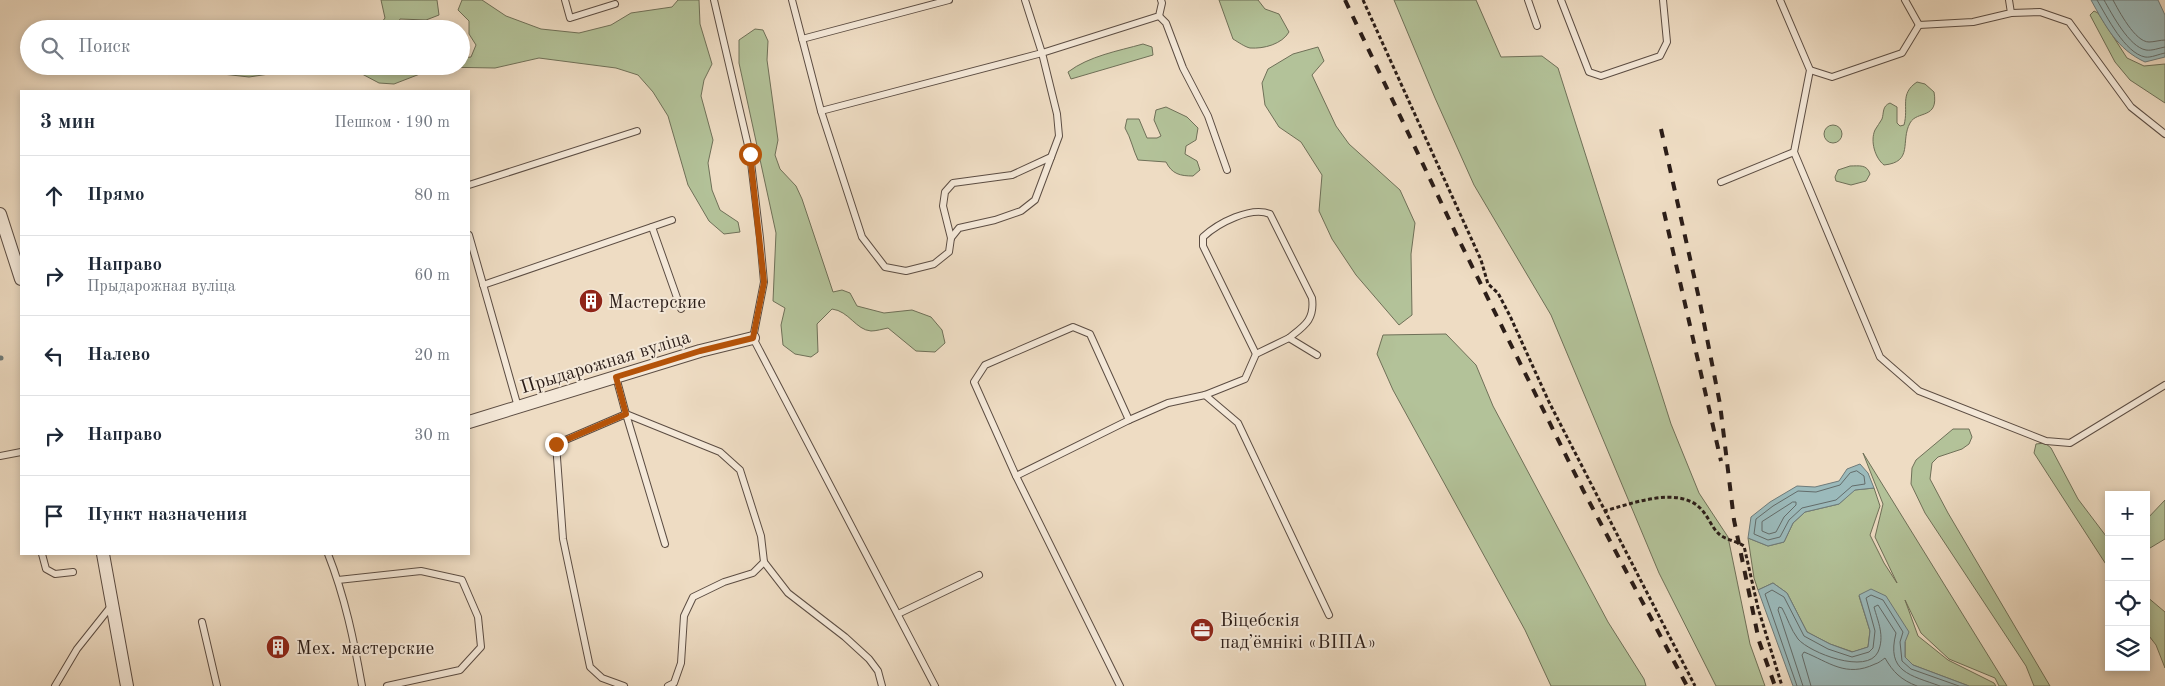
<!DOCTYPE html>
<html lang="ru">
<head>
<meta charset="utf-8">
<style>
	body { margin:0; font-family:"Old Standard TT",serif; background:#f2f2f3; color:#1f2937 }
	.controls { position:absolute; right:15px; bottom:15px; display:grid; overflow:hidden; border-radius:0px; box-shadow:0 2px 8px #0003 }
	.controls button { width:45px; height:45px; display:grid; place-items:center; padding:0; border:0; border-bottom:1px solid #e0e1e3; background:#fff; color:#1f2937; font:25px sans-serif }
	.stop { position:absolute; width:15px; height:15px; margin:-11px; border:4px solid #b45309; border-radius:50%; background:#fff }
	.stop.end { background:#b45309; border-color:#fff; box-shadow:0 1px 5px #0008 }
	.list { margin:0; padding:0; list-style:none }
	h2 { display:flex; justify-content:space-between; align-items:center; height:65px; margin:0; padding:0 20px; font-size:21px }
	h2 small { font-size:16px; font-weight:400; color:#747a83 }
	.list li { display:grid; grid-template-columns:32px 1fr auto; gap:15px; align-items:center; box-sizing:border-box; height:80px; padding:0 20px; border-top:1px solid #e0e1e3 }
	.list b { display:block; font-size:19px; white-space:nowrap }
	.list p { margin:0; font-size:16px; white-space:nowrap; color:#747a83 }
	.list em { font-size:16px; font-style:normal; color:#747a83 }
	.icon { flex:none; width:28px; height:28px; fill:none; stroke:currentColor; stroke-width:2; stroke-linecap:round; stroke-linejoin:round }
	.map { position:relative; flex:none; width:2165px; height:686px; overflow:hidden }
	.search { position:absolute; background:#fff; box-shadow:0 2px 8px #0003; left:20px; top:20px; width:450px; height:55px; display:flex; align-items:center; gap:12px; box-sizing:border-box; padding:0 18px; border-radius:28px; color:#747a83; font-size:19px }
	.panel { position:absolute; background:#fff; box-shadow:0 2px 8px #0003; left:20px; top:90px; width:450px; height:465px; border-radius:0px }
	.map>svg:first-child { display:block }
</style>
</head>
<body>
<div class="map">
<svg width="2165" height="686" viewBox="0 0 2165 686">
	<rect width="100%" height="100%" fill="#eedcc3"/>
	<filter id="stains"><feTurbulence type="fractalNoise" baseFrequency=".004" numOctaves="4"/><feColorMatrix values="0 0 0 0 .2 0 0 0 0 .09 0 0 0 0 .02 0 0 0 .5 -.17"/></filter>
	<radialGradient id="worn" r=".72"><stop offset=".6" stop-color="#630" stop-opacity="0"/><stop offset="1" stop-color="#630" stop-opacity=".3"/></radialGradient>
	<g fill="#b3c299" stroke="#6f7058">
		<path d="M381,0H437L439,15L426,20L400,19L395,29H371L378,27L385,18Z"/>
		<path d="M462,0H482L506,16L541,29L579,33L611,25L631,13L672,7L678,0H699L700,24L712,64L704,80L701,96L713,140L708,163L712,190L720,210L738,222L740,232L724,234L709,221L688,185L668,116L653,92L638,75L616,68L539,58L495,68L438,67L394,84L379,83L347,66H461V58L471,57L476,45L469,34V21L458,10Z"/>
		<path d="M1219,0H1258L1265,9L1279,14L1289,32C1282,44 1264,49 1250,48C1245,47 1238,42 1233,39Z"/>
		<path d="M1394,0H1476L1501,57L1542,56L1558,68L1671,424L1699,493L1728,537L1750,644L1765,686H1716L1659,573L1551,315L1474,185L1435,98Z"/>
		<path d="M2094,11L2098,13L2127,58L2144,66L2165,64V103L2130,80L2115,62L2090,15Z"/>
		<path d="M755,29L763,30L768,41L767,60L778,140L775,155L780,169L796,186L802,199L833,292L842,290L850,293L857,306L884,313L912,310L931,317L942,330L945,343L935,352L916,351L888,328C883,329 876,331 871,331C856,330 849,311 832,309L817,324L818,352L811,357L795,354L783,345L781,325L785,308L773,301L776,233L739,63V40Z"/>
		<path d="M1143,44L1152,47L1153,55L1071,79L1068,72C1089,56 1118,51 1143,44Z"/>
		<path d="M1318,47L1324,61L1312,75L1336,126L1349,144L1400,190L1415,223L1411,254L1412,315L1399,325L1356,275L1332,239L1319,211L1322,175L1301,142L1279,127L1265,105L1262,83L1268,69L1293,54Z"/>
		<path d="M189,66H323L249,77L196,71Z"/>
		<path d="M1917,82L1925,84L1934,92C1939,120 1917,110 1910,123C1900,141 1914,162 1884,165C1875,158 1870,141 1875,130C1877,126 1880,123 1882,119C1884,113 1882,106 1890,103L1897,107V123L1900,126L1904,125C1909,107 1899,94 1917,82Z"/>
		<path d="M1166,107L1187,117L1198,128L1196,140L1186,146L1185,154L1197,161L1200,170L1193,176C1180,176 1172,174 1166,162L1138,160C1133,150 1131,138 1125,128L1127,119H1139L1147,138H1157L1161,136L1154,120L1156,110Z"/>
		<circle cx="1833" cy="134" r="9"/>
		<path d="M1850,166C1859,166 1867,164 1870,174L1866,181L1851,185L1836,181L1835,177L1838,170Z"/>
		<path d="M1446,334L1476,365L1493,406L1608,622L1644,679L1646,686H1551L1525,630L1393,390L1377,354L1383,335Z"/>
		<path d="M1953,429H1969L1972,437L1969,444L1962,449L1938,457L1932,463L1930,479L1948,513L2050,686H2034L2026,666L1925,513L1911,484L1912,468L1916,460Z"/>
		<path d="M2045,443L2051,448L2078,499L2109,540V569L2034,453L2036,444Z"/>
		<path d="M1863,453L2007,686H1999L1995,678L1949,659L1921,633L1905,600L1918,636L1948,660L1994,683L1996,686H1969L1913,665L1905,657V642L1859,596L1870,631L1868,647L1853,652L1830,644L1807,632L1787,593L1773,583L1758,590L1754,578L1748,538L1768,546L1784,542L1793,523L1805,512L1839,504L1854,490L1874,488L1880,506L1870,535L1884,563L1897,583L1875,537L1883,504Z"/>
		<path d="M2165,500V539L2150,548L2146,552V520Z"/>
		<path d="M2146,596L2165,612V668L2156,645L2146,632Z"/>
	</g>
	<g fill="#9bbabb" stroke="#6e7b7a">
		<path d="M2091,0H2158L2165,15V57L2145,62C2117,49 2106,27 2091,0Z"/>
		<path d="M1860,464L1868,473L1874,488L1855,490L1839,504L1805,512L1793,523L1784,542L1768,546L1748,538L1751,517L1770,502L1797,486L1815,487L1839,481L1847,469Z"/>
		<path d="M1773,583L1787,593L1807,632L1830,644L1852,652L1868,647L1870,631L1859,595L1871,589L1886,596L1909,632L1905,642V657L1913,665L1969,686H1793L1758,590Z"/>
	</g>
	<g fill="none" stroke-linecap="round" stroke-linejoin="round">
		<g stroke="#636c6a" stroke-width="1">
			<path d="M2097,0C2107,17 2125,53 2145,57C2151,58 2159,54 2165,53"/>
			<path d="M2104,0C2112,14 2129,47 2146,50C2152,51 2159,48 2165,47"/>
			<path d="M2113,0C2119,11 2135,42 2149,42C2154,42 2160,40 2165,40"/>
			<path d="M1857,471L1864,476L1865,484L1852,486L1836,500L1802,508L1789,520L1780,537L1768,540L1754,534L1756,519L1773,506L1798,491L1816,492L1840,485L1850,473Z"/>
			<path d="M1793,502H1796V505L1784,517L1776,532L1769,534L1762,531V522Z"/>
			<path d="M1797,686L1765,594L1772,590L1784,597L1804,636L1828,649L1852,657L1869,652L1873,648L1875,631L1866,598L1871,595L1883,600L1903,632L1900,642L1902,661L1911,669L1959,686"/>
			<path d="M1803,686L1778,610L1779,607L1782,608C1787,617 1791,630 1798,639C1810,653 1867,675 1878,652C1885,636 1878,622 1874,607L1878,605L1896,633C1886,672 1910,675 1940,686"/>
			<path d="M1811,686L1802,655L1804,652C1829,662 1846,678 1875,664C1879,663 1882,660 1885,658C1893,672 1901,680 1917,686"/>
		</g>
		<path stroke="#6e7b7a" stroke-width="5" d="M0,358H1"/>
		<g stroke="#5c4d43" stroke-width="8">
			<g id="lane">
				<path d="M565,0L570,18L615,4"/>
				<path d="M714,0L750,154L760,238L764,282L753,338L935,686"/>
				<path d="M792,0L821,111L1042,53L1025,0"/>
				<path d="M1528,0L1537,26"/>
				<path d="M1561,0L1589,72L1601,76L1660,56L1667,42L1663,0"/>
				<path d="M1780,0L1810,70L1794,152L1880,357L1919,391L2046,441L2070,443L2165,385"/>
				<path d="M1905,0L1919,25L1973,22L2011,13L2009,0"/>
				<path d="M2011,13L2040,12L2069,22L2131,107L2165,134"/>
				<path d="M1159,16L1166,23L1183,68L1208,116L1227,170"/>
				<path d="M802,39L949,0"/>
				<path d="M1810,70L1832,77L1902,53L1919,25"/>
				<path d="M821,111L862,237L885,267L906,271L934,264L949,252L951,238L959,228L995,220L1021,211L1035,200L1059,136L1057,114L1042,53L1159,16L1162,3L1161,0"/>
				<path d="M1721,182L1794,152"/>
				<path d="M469,185L637,131"/>
				<path d="M652,227L681,309"/>
				<path d="M469,235L518,407"/>
				<path d="M951,238L943,206L945,192L953,183L1012,175L1051,157"/>
				<path d="M483,285L672,220"/>
				<path d="M1256,354L1203,246V237C1218,223 1251,206 1270,214L1312,298C1315,320 1304,326 1289,338"/>
				<path d="M616,377L626,414L720,452L740,470L761,536L764,562L753,573L724,582L693,597L684,616L681,663L674,683L668,686"/>
				<path d="M1205,395L1238,423L1329,615"/>
				<path d="M0,456L21,452"/>
				<path d="M1016,476L1129,420L1168,403L1205,395L1245,379L1256,354L1289,338L1317,355"/>
				<path d="M42,554L46,569L55,574L73,572"/>
				<path d="M328,554C345,597 354,641 362,686"/>
				<path d="M764,562L788,593L845,637L869,659L878,671L882,686"/>
				<path d="M338,580L421,571L462,580L478,617L481,647L460,670L387,686"/>
				<path d="M898,614L979,575"/>
				<path d="M202,622L217,686"/>
				<path d="M55,686L77,649L112,605"/>
				<path d="M624,686L602,678L590,667L563,539L556,444L626,414L665,544"/>
				<path d="M1120,686L1016,476L974,382L985,365L1073,327L1090,334L1129,420"/>
			</g>
		</g>
		<g stroke="#5c4d43" stroke-width="14">
			<g id="street">
				<path d="M0,214L21,279"/>
				<path d="M469,422L700,351L753,338"/>
				<path d="M103,554L127,686"/>
			</g>
		</g>
		<g stroke="#2b1d18" stroke-width="3" stroke-dasharray="4 2.5" stroke-linecap="butt">
			<path d="M1363,0L1481,260L1488,284L1498,293L1510,316L1549,402L1695,686"/>
			<path d="M1604,511C1631,504 1679,485 1701,509C1708,516 1712,528 1719,534C1726,540 1737,541 1744,546L1758,608L1782,686"/>
		</g>
		<use href="#lane" stroke="#f4e8d8" stroke-width="6"/>
		<use href="#street" stroke="#f4e8d8" stroke-width="12"/>
		<g stroke="#2b1d18" stroke-width="4" stroke-dasharray="9 9" stroke-linecap="butt">
			<path d="M1345,0L1458,238L1583,490L1687,686"/>
			<path d="M1661,129L1700,303L1720,404L1734,520L1759,641L1775,686"/>
			<path d="M1664,212L1721,461"/>
		</g>
	</g>
	<g fill="none" stroke-linecap="round" stroke-linejoin="round">
		<path stroke="#b45309" stroke-width="6" d="M556,444L626,414L616,377L700,351L753,338L764,282L750,154"/>
	</g>
	<defs>
		<g id="building-disc" transform="scale(1.25)"><circle r="9.5" fill="#8f2418" stroke="#f4e8d8"/><path d="M-4-6H4V6H1V3H-1V6H-4ZM-2.5-4.3h1.7v1.8h-1.7ZM.8-4.3h1.7v1.8H.8ZM-2.5-1h1.7V.8h-1.7ZM.8-1h1.7V.8H.8Z" fill="#fff"/></g>
		<g id="office-disc" transform="scale(1.25)"><circle r="9.5" fill="#8f2418" stroke="#f4e8d8"/><path d="M-6-3h4V-5.5h4V-3h4V5H-6ZM-1-4.5V-3h2v-1.5ZM-6 0V1H6V0Z" fill="#fff"/></g>
	</defs>
	<g fill-rule="evenodd">
		<use href="#building-disc" x="591" y="301"/>
		<use href="#office-disc" x="1202" y="630"/>
		<use href="#building-disc" x="278" y="647"/>
	</g>
	<g text-anchor="middle" stroke-width="4" stroke-linejoin="round" paint-order="stroke">
		<g font-size="19" fill="#2b1d18" stroke="#f4e8d8" text-anchor="start">
			<text x="608" y="308">Мастерские</text>
			<text x="1220" y="626">Віцебскія<tspan x="1220" dy="22">падʼёмнікі «ВІПА»</tspan></text>
			<text x="296" y="654">Мех. мастерские</text>
		</g>
		<g font-size="19" fill="#2b1d18" stroke="#f4e8d8">
			<text transform="translate(605 361) rotate(-17)" y="7">Прыдарожная вуліца</text>
		</g>
	</g>
	<rect width="100%" height="100%" filter="url(#stains)"/>
	<rect width="100%" height="100%" fill="url(#worn)"/>
</svg>
<div class="controls">
<button>+</button>
<button>−</button>
<button><svg class="icon" aria-label="locate" viewBox="0 0 24 24"><circle cx="12" cy="12" r="6"/><path d="M12 2v4M12 18v4M2 12h4M18 12h4"/></svg></button>
<button><svg class="icon" aria-label="layers" viewBox="0 0 24 24"><path d="M12 4l9 5-9 5-9-5zM3 14l9 5 9-5"/></svg></button>
</div>
<div class="stop" style="left:750px;top:154px"></div>
<div class="stop end" style="left:556px;top:444px"></div>
<div class="search"><svg class="icon" aria-label="search" viewBox="0 0 24 24"><circle cx="10" cy="10" r="6"/><path d="M15 15l6 6"/></svg>Поиск</div>
<section class="panel">
<h2>3 мин<small>Пешком · 190 m</small></h2>
<ul class="list">
<li><svg class="icon" aria-label="ahead" viewBox="0 0 24 24"><path d="M12 20V5M6 11l6-6 6 6"/></svg><div><b>Прямо</b></div><em>80 m</em></li>
<li><svg class="icon" aria-label="right" viewBox="0 0 24 24"><path d="M7 20v-9h11M14 6l5 5-5 5"/></svg><div><b>Направо</b><p>Прыдарожная вуліца</p></div><em>60 m</em></li>
<li><svg class="icon" aria-label="left" viewBox="0 0 24 24"><path d="M17 20v-9H6M10 6l-5 5 5 5"/></svg><div><b>Налево</b></div><em>20 m</em></li>
<li><svg class="icon" aria-label="right" viewBox="0 0 24 24"><path d="M7 20v-9h11M14 6l5 5-5 5"/></svg><div><b>Направо</b></div><em>30 m</em></li>
<li><svg class="icon" aria-label="arrive" viewBox="0 0 24 24"><path d="M6 21V4h12l-3 4 3 4H6"/></svg><div><b>Пункт назначения</b></div></li>
</ul>
</section>
</div>
</body>
</html>
